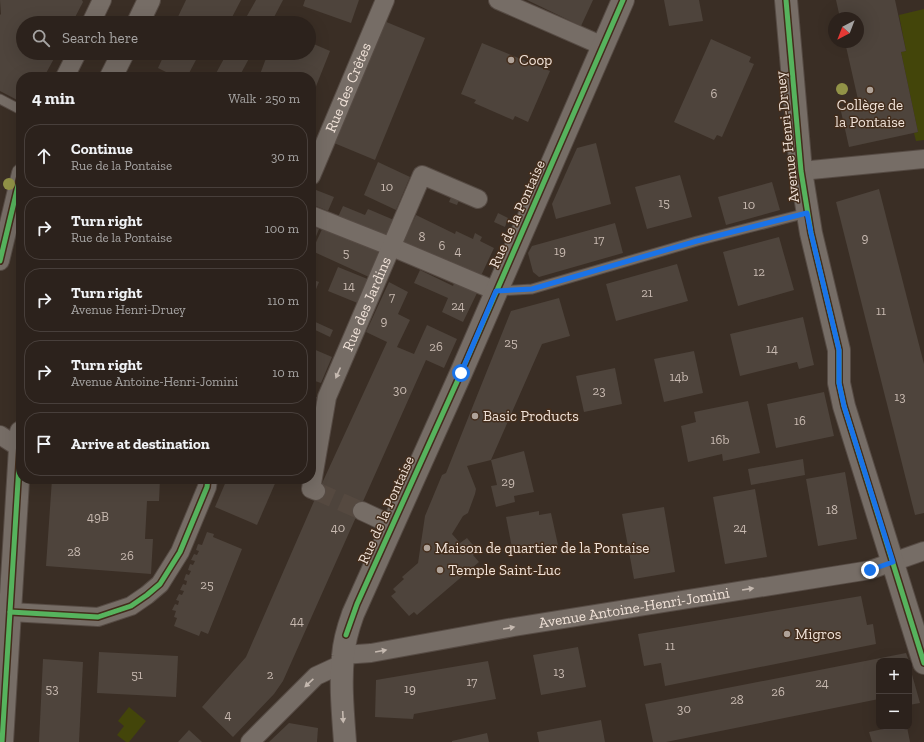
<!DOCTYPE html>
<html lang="en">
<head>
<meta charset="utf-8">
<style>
	body { margin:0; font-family:"Zilla Slab",serif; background:#342a25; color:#f1f3f6 }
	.controls { position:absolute; right:12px; bottom:12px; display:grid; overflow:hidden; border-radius:8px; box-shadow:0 4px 16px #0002 }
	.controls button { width:36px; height:36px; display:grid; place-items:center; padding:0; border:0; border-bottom:1px solid #483f3b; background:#2c221c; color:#f1f3f6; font:20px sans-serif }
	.compass { position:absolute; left:828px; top:12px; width:36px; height:36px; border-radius:50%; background:#2c221c; box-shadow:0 4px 16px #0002; rotate:222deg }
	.stop { position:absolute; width:12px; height:12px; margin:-9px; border:3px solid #1a73e8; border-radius:50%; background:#fff }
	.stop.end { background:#1a73e8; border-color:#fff; box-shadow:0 1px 4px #0008 }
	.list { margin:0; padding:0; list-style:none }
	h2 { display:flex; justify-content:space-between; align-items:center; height:52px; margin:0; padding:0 16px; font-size:17px }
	h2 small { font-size:13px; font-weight:400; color:#a6a4a3 }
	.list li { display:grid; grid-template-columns:26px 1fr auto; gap:12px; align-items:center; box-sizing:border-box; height:64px; margin:0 8px 8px; padding:0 8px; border:1px solid #483f3b; border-radius:16px }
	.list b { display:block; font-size:15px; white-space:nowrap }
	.list p { margin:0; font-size:13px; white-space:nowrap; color:#a6a4a3 }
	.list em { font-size:13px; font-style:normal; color:#a6a4a3 }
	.icon { flex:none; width:22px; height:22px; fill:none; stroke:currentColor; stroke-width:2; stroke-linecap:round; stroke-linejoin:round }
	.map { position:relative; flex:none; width:924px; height:742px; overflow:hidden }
	.search { position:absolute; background:#2c221c; box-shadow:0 4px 16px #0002; left:16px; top:16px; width:300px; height:44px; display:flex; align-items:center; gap:10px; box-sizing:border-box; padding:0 14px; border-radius:22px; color:#a6a4a3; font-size:15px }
	.panel { position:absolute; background:#2c221c; box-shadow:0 4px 16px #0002; left:16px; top:72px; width:300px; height:412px; border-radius:16px }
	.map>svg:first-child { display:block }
</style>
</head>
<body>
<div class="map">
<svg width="924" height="742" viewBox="0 0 924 742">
	<rect width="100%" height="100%" fill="#3a2e25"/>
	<g fill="#43450a">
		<path d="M924,9V140L916,141L914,133L918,132L901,52L906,51L899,15Z"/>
		<path d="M129,707L146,721L129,742H126L117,735L124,726L118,721Z"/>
	</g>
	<g fill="#4e443c">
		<path d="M0,0H82L83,2L72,23H23V53H57L44,77H21V102L0,91V15L1,14Z"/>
		<path d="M186,0H241L229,23H175Z"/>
		<path d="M256,0H283L271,23H243Z"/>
		<path d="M305,0H359L351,23L303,6Z"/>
		<path d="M527,0H593L581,26Z"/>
		<path d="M664,0H699L703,21L669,26Z"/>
		<path d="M836,0H895L906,51L901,52L918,132L849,147L840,107L859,104L845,42H858V18H840Z"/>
		<path d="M384,21L425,38L375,160L334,143Z"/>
		<path d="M711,39L751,57L749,62L754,64L722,137L717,135L714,140L674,122Z"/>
		<path d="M309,42L330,51L311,99V77H259L268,53H309Z"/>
		<path d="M482,43L550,71L528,122L515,116L513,120L474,103L476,100L461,94Z"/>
		<path d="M165,53H188L197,58L187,77H176L158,68Z"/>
		<path d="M227,53H252L239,77H214Z"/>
		<path d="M596,143L611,204L556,219L552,204L577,148Z"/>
		<path d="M378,162L410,177L396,210L364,195Z"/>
		<path d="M680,175L692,217L647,229L635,187Z"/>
		<path d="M772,182L780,210L726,225L718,197Z"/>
		<path d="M311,188L334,197L328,211L311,204Z"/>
		<path d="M879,189L924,364V513L915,515L836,202Z"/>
		<path d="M453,192L461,195L457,205L449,202Z"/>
		<path d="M343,206L365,215L368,209L394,220L386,238L338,217Z"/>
		<path d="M498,213L508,218L505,227L494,222Z"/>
		<path d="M416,215L455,234L456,231L473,239L475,233L482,237L480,241L494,248L479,280L402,244Z"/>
		<path d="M615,223L623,253L539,277L533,272L528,253L532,246Z"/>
		<path d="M311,226L319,229L311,249Z"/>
		<path d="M323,227L380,252L369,277L312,251Z"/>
		<path d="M779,237L794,290L738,306L723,252Z"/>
		<path d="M677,264L688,301L616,321L606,284Z"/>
		<path d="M338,267L370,280L360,304L328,291Z"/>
		<path d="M420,270L453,286L454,283L477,293L463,322L442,312L448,298L414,283Z"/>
		<path d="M311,279L319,282L311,301Z"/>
		<path d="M389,282L408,292L398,314L410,320L397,347L414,354L427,325L457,339L444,368L426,360L283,681L274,694L233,737L202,707L246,657L318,492L387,342L366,332Z"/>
		<path d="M559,298L570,336L542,344L491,460L467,466L476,489L475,494L468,513L463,516L452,534L460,543L467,538L478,551L473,555L479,562L417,615L414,612L409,616L391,596L396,592L393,589L404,579L402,577L418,563L425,516L442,475L446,473L511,311Z"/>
		<path d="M803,317L814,365L799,369L797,362L740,376L730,334Z"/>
		<path d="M311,320L333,330L330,337L311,328Z"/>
		<path d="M311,348L332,357L321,383L312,380L311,383Z"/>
		<path d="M694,351L703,393L664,402L654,359Z"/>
		<path d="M615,368L622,404L584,412L576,376Z"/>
		<path d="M824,392L834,436L776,448L767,404Z"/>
		<path d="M311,395L317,397L311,415Z"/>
		<path d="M748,401L760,453L723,461L722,454L688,462L681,426L696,422L694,412Z"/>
		<path d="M524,451L534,492L514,496L515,502L496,507L491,486L497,485L491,460Z"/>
		<path d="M803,459L805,475L751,485L748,469Z"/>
		<path d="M845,472L857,539L818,546L806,479Z"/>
		<path d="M52,479H160L159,501H147L145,539H153L151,574L46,566Z"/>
		<path d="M227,479H277L257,525L215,507Z"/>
		<path d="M755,489L767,557L725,564L713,497Z"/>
		<path d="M664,507L675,572L634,579L622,514Z"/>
		<path d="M539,511V515L551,513L558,545L513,553L506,517Z"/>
		<path d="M207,532L214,534L213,537L242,549L208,634L201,631L199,636L174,626L177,618L174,617L176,611L172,610L175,604L178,605L179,601L176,600L179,594L182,595L184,591L180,590L183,584L186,585L187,581L184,580L186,574L189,575L191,571L188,570L190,564L193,565L195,561L191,560L194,554L197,555L199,551L196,550L198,544L202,545Z"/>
		<path d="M861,596L867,625L873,624L876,644L665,686L661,663L644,666L638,634Z"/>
		<path d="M578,647L586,687L541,695L533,655Z"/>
		<path d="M99,652L178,656L176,697L97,693Z"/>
		<path d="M906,653L909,661H879V699L666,742H653L645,704Z"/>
		<path d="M43,659L83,662L79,742H39Z"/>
		<path d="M488,661L496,699L414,714L413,719L375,717L376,680Z"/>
		<path d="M909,664L920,703L909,705Z"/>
		<path d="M601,720L605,742H539L537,732Z"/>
		<path d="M289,723L318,728L317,742H269Z"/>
		<path d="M892,727H907L910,742H872L869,732Z"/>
		<path d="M189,730L202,742H178Z"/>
		<path d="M487,733L489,742H452V741Z"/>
	</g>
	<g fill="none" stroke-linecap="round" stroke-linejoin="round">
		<path stroke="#554940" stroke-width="18" stroke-dasharray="18 9" stroke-linecap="butt" d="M316,491L362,511"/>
		<g stroke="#564b44" stroke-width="11">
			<g id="service">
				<path d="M0,99L21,110"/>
				<path d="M498,291L532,289L697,241L807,213"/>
			</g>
		</g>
		<g stroke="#564b44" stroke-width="20">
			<g id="minor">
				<path d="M498,0L603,46"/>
				<path d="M91,23L102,0"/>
				<path d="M65,77L77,53"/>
				<path d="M801,171L924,159"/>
				<path id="s1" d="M311,176L385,0"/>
				<path d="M311,215L392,247L496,291"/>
				<path d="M0,261L21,173"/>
				<path d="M0,435L20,448"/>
				<path id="s2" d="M316,491L311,489L327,397L422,175L478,199"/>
				<path d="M362,511L392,525"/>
				<path d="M10,612L98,617L131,606L147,595L160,584L180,552L207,487L208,479"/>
				<path id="s3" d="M343,655L371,653L514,627L870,570L924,551"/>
				<path d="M250,742L316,676L342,664"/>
			</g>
		</g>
		<g stroke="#564b44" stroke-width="24">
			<g id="tertiary">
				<path d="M786,0L801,171L811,233L839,350V383L844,406L924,663"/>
				<path d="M345,742C343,714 340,684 343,656C344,641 348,628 353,614L461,373L623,0"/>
			</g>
		</g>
		<g stroke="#564b44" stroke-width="24">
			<g id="secondary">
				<path d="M138,23L149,0"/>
				<path d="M111,77L123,53"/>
				<path d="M2,742L21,432"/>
			</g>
		</g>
		<use href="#service" stroke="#766d66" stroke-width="9"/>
		<use href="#minor" stroke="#766d66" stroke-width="18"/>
		<use href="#tertiary" stroke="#766d66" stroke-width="22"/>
		<use href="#secondary" stroke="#766d66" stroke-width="22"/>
		<g stroke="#432d1c" stroke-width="8">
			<g id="cycleway">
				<path d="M786,0L801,171L811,233L839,350V383L844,406L924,663"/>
				<path d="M0,261L21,173"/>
				<path d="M10,612L98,617L131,606L147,595L160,584L180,552L207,487L208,479"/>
				<path d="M346,635L357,604L461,373L623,0"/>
				<path d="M2,742L21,432"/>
			</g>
		</g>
		<use href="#cycleway" stroke="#56b35d" stroke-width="5"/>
	</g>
	<g fill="#929347">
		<circle cx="842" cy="89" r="6"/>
		<circle cx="9" cy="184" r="6"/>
	</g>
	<defs><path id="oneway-solid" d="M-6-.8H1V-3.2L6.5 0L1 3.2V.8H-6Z"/></defs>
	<g fill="#c5b9b0">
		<use href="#oneway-solid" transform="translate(338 373) rotate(114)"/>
		<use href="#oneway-solid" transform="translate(748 589) rotate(-9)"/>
		<use href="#oneway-solid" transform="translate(509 628) rotate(-10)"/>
		<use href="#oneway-solid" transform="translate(381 651) rotate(-10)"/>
		<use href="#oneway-solid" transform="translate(309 683) rotate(137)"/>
		<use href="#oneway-solid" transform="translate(343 717) rotate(87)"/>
	</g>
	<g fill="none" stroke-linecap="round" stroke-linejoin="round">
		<path stroke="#1a73e8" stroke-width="5" d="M461,373L496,291L532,289L697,241L807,213L811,233L839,350V383L844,406L893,562L870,570"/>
	</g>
	<g fill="#b0a399" stroke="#432d1c" stroke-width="1.5">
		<circle cx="511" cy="60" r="4"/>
		<circle cx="870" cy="90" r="4"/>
		<circle cx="475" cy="416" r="4"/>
		<circle cx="427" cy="548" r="4"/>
		<circle cx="440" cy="570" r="4"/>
		<circle cx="787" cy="634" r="4"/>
	</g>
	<g text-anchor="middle" stroke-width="3" stroke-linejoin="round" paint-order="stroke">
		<g font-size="13" fill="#c8bab1">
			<text x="714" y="98">6</text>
			<text x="387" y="191">10</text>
			<text x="664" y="207">15</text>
			<text x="749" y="209">10</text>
			<text x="422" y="241">8</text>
			<text x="865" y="242">9</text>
			<text x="599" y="244">17</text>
			<text x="442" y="250">6</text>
			<text x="458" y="255">4</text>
			<text x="560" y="255">19</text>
			<text x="346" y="257">5</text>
			<text x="759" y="276">12</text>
			<text x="349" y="290">14</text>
			<text x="647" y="297">21</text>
			<text x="392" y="301">7</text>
			<text x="458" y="310">24</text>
			<text x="881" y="315">11</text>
			<text x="384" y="325">9</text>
			<text x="511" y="347">25</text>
			<text x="436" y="351">26</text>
			<text x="772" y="353">14</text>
			<text x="679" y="381">14b</text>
			<text x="400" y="394">30</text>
			<text x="599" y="395">23</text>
			<text x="900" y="401">13</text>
			<text x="800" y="425">16</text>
			<text x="720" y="444">16b</text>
			<text x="508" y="486">29</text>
			<text x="832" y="514">18</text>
			<text x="98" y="521">49B</text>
			<text x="338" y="532">40</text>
			<text x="740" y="532">24</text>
			<text x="74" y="556">28</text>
			<text x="127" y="560">26</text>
			<text x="207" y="589">25</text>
			<text x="297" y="625">44</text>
			<text x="670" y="650">11</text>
			<text x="559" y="676">13</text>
			<text x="137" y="679">51</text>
			<text x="270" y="679">2</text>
			<text x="472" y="686">17</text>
			<text x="822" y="687">24</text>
			<text x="52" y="693">53</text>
			<text x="410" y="693">19</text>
			<text x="778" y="696">26</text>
			<text x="737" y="704">28</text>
			<text x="684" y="713">30</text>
			<text x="228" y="719">4</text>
		</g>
		<g font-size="15" fill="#f0e2d8" stroke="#432d1c" text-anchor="start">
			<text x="519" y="65">Coop</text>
			<text x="870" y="110" text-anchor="middle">Collège de<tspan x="870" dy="17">la Pontaise</tspan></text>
			<text x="483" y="421">Basic Products</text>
			<text x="435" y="553">Maison de quartier de la Pontaise</text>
			<text x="448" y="575">Temple Saint-Luc</text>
			<text x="795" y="639">Migros</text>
		</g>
		<g font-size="15" fill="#f0e2d8" stroke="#432d1c">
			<text dy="5" stroke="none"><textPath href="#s1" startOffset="96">Rue des Crêtes</textPath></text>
			<text transform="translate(787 137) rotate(-96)" y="5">Avenue Henri-Druey</text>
			<text transform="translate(517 214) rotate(-66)" y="5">Rue de la Pontaise</text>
			<text dy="5" stroke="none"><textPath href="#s2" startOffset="200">Rue des Jardins</textPath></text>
			<text transform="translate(386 510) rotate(-66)" y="5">Rue de la Pontaise</text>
			<text dy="5" stroke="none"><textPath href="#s3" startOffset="295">Avenue Antoine-Henri-Jomini</textPath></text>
		</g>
	</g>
</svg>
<div class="controls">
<button>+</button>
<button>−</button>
</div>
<svg class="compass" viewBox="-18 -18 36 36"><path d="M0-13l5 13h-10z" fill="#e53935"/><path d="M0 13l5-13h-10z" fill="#a6a4a3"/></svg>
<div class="stop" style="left:461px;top:373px"></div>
<div class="stop end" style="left:870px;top:570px"></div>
<div class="search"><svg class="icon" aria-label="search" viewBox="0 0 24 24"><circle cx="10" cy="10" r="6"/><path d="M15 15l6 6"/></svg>Search here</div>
<section class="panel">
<h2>4 min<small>Walk · 250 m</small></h2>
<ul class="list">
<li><svg class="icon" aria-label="ahead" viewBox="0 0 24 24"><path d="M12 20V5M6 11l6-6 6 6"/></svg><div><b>Continue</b><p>Rue de la Pontaise</p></div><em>30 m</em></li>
<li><svg class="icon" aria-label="right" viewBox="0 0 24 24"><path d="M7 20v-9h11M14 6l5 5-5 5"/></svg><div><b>Turn right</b><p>Rue de la Pontaise</p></div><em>100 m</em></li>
<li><svg class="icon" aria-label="right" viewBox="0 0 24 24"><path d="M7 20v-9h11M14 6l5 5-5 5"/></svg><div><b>Turn right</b><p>Avenue Henri-Druey</p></div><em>110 m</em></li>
<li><svg class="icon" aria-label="right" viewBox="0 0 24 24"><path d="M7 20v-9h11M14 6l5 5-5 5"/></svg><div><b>Turn right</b><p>Avenue Antoine-Henri-Jomini</p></div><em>10 m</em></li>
<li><svg class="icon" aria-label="arrive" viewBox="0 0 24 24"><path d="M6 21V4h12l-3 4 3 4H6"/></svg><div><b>Arrive at destination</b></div></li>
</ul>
</section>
</div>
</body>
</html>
